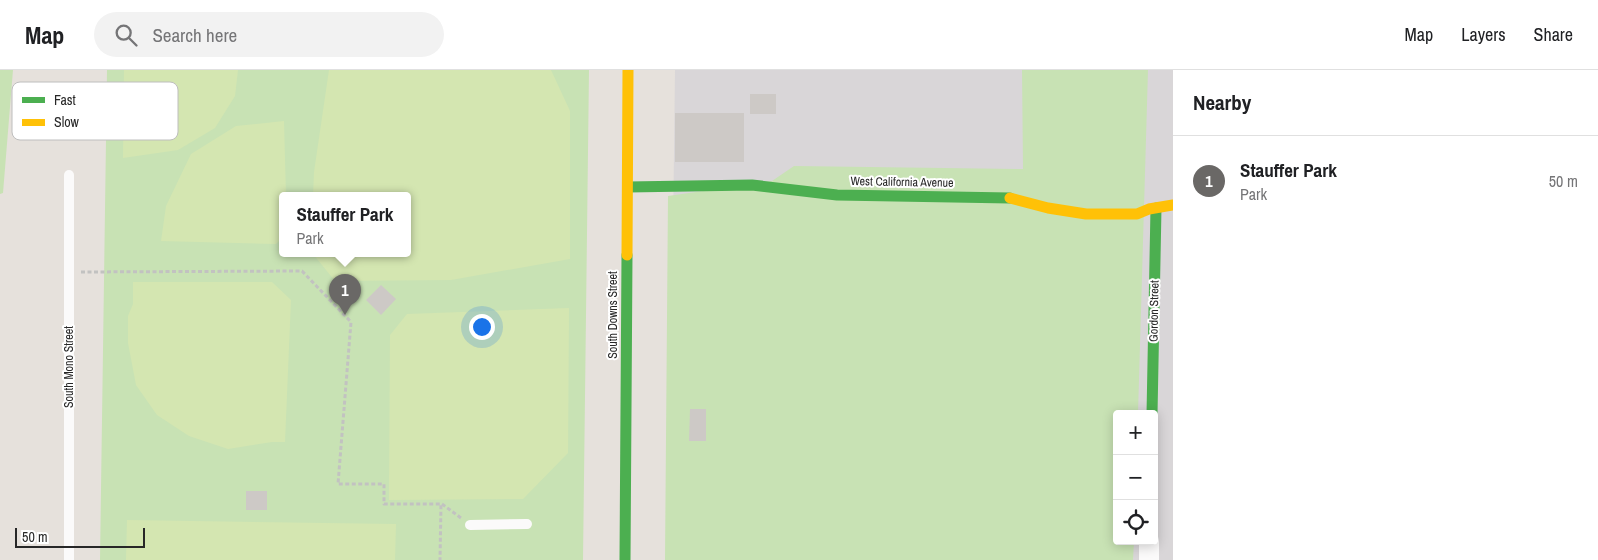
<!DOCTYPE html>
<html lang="en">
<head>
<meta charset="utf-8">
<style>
	body { margin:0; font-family:"Archivo Narrow",sans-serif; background:#f2f2f2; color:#202124 }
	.controls { position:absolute; right:15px; bottom:15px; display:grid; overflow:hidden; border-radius:5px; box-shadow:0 2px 12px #0003 }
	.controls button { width:45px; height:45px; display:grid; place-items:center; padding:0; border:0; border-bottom:1px solid #e0e0e0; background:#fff; color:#202124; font:25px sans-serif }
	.scale { position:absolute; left:15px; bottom:12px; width:130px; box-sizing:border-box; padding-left:5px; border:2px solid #272727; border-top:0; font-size:14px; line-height:18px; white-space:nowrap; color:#272727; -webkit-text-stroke:4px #fff; paint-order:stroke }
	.you { position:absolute; left:481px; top:256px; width:18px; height:18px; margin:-12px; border:4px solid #fff; border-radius:50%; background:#1a73e8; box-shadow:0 0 0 8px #1a73e833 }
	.badge { display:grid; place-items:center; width:32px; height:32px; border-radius:50%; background:#6a6866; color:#fff; font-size:16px; font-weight:700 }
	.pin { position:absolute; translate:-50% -41px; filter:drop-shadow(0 1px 2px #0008) }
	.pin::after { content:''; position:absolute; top:26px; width:18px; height:15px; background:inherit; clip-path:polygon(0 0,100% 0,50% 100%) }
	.popup { position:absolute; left:279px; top:122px; width:132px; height:65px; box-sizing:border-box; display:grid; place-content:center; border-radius:5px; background:#fff; filter:drop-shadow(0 1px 4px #0005); font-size:16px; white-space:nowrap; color:#757577 }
	.popup b { font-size:19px; color:#202124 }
	.popup::after { content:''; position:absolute; left:50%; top:100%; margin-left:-10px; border:10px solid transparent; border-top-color:#fff }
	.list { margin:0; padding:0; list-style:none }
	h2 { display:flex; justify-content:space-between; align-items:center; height:65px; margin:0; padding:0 20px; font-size:21px }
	h2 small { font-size:16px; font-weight:400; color:#757577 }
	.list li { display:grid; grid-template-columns:32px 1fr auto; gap:15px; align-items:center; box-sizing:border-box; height:90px; padding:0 20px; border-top:1px solid #e0e0e0 }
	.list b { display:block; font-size:19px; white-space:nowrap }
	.list p { margin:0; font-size:16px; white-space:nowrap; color:#757577 }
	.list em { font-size:16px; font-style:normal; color:#757577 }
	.icon { flex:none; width:28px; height:28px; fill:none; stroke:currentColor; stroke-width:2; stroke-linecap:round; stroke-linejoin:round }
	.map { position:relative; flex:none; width:1173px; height:490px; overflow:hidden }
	header { display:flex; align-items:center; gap:30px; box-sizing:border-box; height:70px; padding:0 25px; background:#fff; border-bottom:1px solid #e0e0e0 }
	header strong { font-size:24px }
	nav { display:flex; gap:28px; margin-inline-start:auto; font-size:18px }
	.search { width:350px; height:45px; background:#f2f2f2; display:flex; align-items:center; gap:12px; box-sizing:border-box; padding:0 18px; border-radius:28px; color:#757577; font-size:19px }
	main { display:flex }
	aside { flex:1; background:#fff }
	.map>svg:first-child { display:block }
</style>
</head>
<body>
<header>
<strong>Map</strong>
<div class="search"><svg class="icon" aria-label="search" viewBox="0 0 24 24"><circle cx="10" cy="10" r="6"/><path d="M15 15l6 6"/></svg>Search here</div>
<nav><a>Map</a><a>Layers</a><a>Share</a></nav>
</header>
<main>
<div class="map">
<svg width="1173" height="490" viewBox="0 0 1173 490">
	<rect width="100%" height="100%" fill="#e6e1dc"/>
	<path fill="#d9d6d8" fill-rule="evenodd" d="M675,0H1173V490H669ZM1117,344H1154V471H1117Z"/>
	<g fill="#c8e2b4" fill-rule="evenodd">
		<path d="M0,0H13L3,123L0,124Z"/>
		<path d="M107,0H589L583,490H100ZM282,126H408V184H282Z"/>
		<path d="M1022,0H1148L1138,344H1117V471H1134L1133,490H665L668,126L772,111L794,96L1023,99Z"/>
	</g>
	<g fill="#d4e6b1">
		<path d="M124,0H238L235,26L215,58L178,80L123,88Z"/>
		<path d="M329,0H551L570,41V189L451,210L335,211L313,184H408V126H313L314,102Z"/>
		<path d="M284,51L286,126H282V168L276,174L161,171L166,136L191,84L236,56Z"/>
		<path d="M133,212H272L291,230L285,372H272L228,379L189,366L157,345L136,315L128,273V246L133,234Z"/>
		<path d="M569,238L568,383L523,429L389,430L390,265L407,244Z"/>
		<path d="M127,450L396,454L395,490H126Z"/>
	</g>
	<g fill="#cdc9c6">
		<rect x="750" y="24" width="26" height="20"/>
		<rect x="675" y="43" width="69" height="49"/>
		<path d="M381,215L396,229L381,245L366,230Z"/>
		<path d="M690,339H706V371H689Z"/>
		<rect x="246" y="421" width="21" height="19"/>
	</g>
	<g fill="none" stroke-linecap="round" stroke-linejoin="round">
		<g stroke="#c2c2c1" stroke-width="3" stroke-dasharray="4 2.5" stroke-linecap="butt">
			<path d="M81,202L302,201L351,252L338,414H384V434H441L440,490"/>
			<path d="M442,434L461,448"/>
		</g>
		<g stroke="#fbfafa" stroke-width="10">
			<path d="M470,455L527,454"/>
			<path d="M69,490V105"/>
		</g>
		<path stroke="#fbfafa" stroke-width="20" d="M1149,490V471"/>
		<g stroke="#4caf50" stroke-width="11">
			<path d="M628,117L752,115L837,125L1010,128"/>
			<path d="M1152,344L1156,138"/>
			<path d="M625,490L627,185"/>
		</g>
		<g stroke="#ffc107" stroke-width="11">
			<path d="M1010,128L1048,138L1086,144H1137L1149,139L1173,135"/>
			<path d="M627,185L628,0"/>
		</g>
	</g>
	<g text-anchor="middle" stroke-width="4" stroke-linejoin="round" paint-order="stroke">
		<g font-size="12" fill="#272727" stroke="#fff">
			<text transform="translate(902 112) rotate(1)" y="4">West California Avenue</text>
			<text transform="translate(1154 241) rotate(-89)" y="4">Gordon Street</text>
			<text transform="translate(613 245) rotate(-90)" y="4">South Downs Street</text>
			<text transform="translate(69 297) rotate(-90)" y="4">South Mono Street</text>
		</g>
	</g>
	<rect x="12" y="12" width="166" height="58" rx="8" fill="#fff" stroke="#bebebe" stroke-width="1"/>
	<rect x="22" y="27" width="23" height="6" fill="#4caf50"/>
	<rect x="22" y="49" width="23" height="7" fill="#ffc107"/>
	<g font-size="14" fill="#272727">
		<text x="54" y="35">Fast</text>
		<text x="54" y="57">Slow</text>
	</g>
</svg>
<div class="controls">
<button>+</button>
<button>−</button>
<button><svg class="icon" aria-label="locate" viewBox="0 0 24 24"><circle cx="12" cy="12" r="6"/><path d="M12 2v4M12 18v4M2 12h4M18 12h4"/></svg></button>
</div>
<div class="scale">50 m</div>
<div class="you"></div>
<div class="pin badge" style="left:345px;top:245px">1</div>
<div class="popup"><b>Stauffer Park</b>Park</div>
</div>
<aside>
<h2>Nearby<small></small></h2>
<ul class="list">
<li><span class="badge">1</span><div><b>Stauffer Park</b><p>Park</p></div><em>50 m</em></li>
</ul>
</aside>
</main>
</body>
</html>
